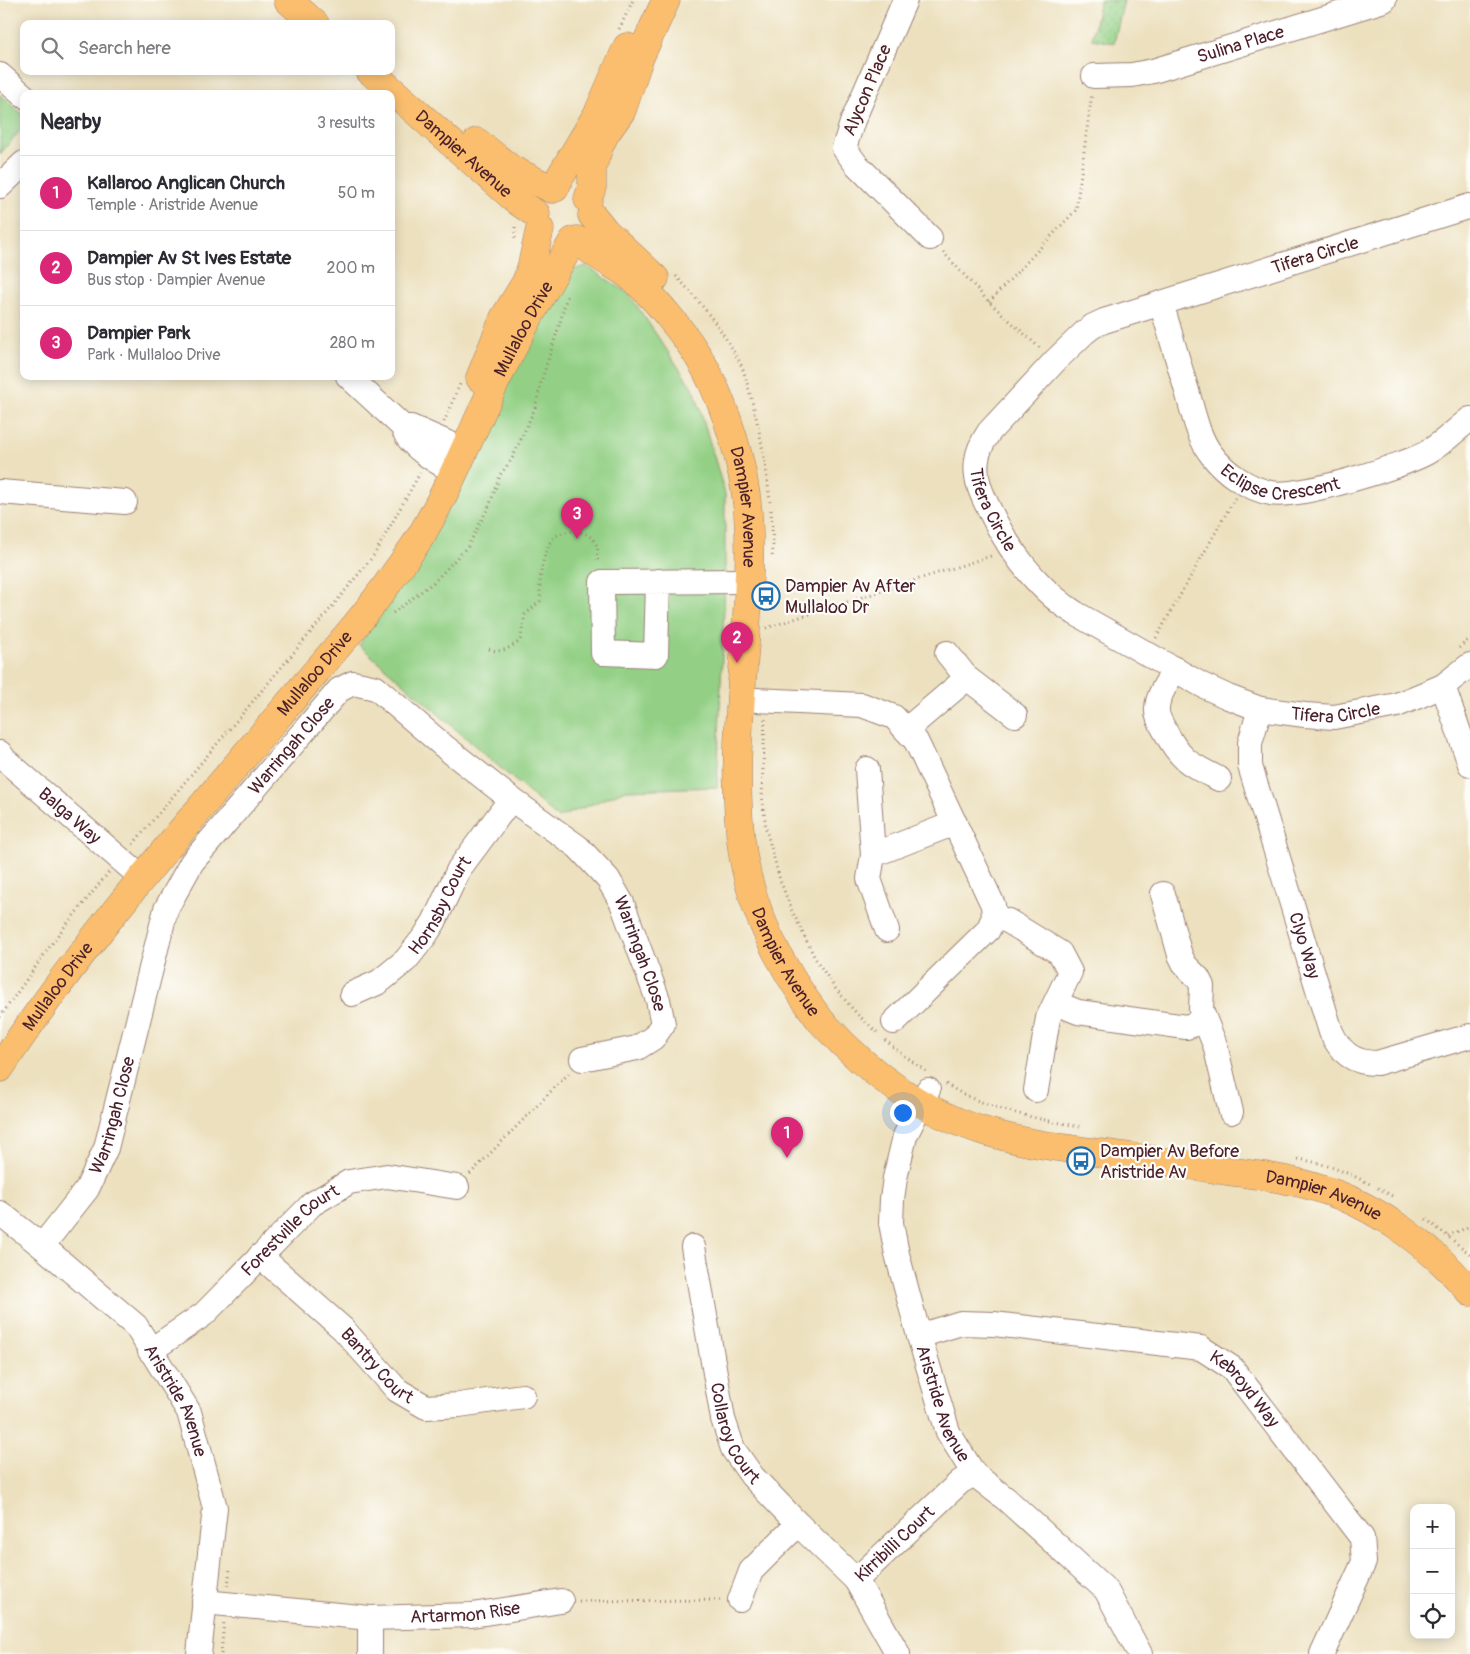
<!DOCTYPE html>
<html lang="en">
<head>
<meta charset="utf-8">
<style>
	body { margin:0; font-family:Pangolin,sans-serif; background:#f7f7f7; color:#2b2b33 }
	.controls { position:absolute; right:15px; bottom:15px; display:grid; overflow:hidden; border-radius:10px; box-shadow:0 2px 12px #0003 }
	.controls button { width:45px; height:45px; display:grid; place-items:center; padding:0; border:0; border-bottom:1px solid #e1e1e2; background:#fff; color:#2b2b33; font:25px sans-serif }
	.you { position:absolute; left:902px; top:1112px; width:18px; height:18px; margin:-12px; border:4px solid #fff; border-radius:50%; background:#1a73e8; box-shadow:0 0 0 8px #1a73e833 }
	.badge { display:grid; place-items:center; width:32px; height:32px; border-radius:50%; background:#db2777; color:#fff; font-size:16px; font-weight:700 }
	.pin { position:absolute; translate:-50% -41px; filter:drop-shadow(0 1px 2px #0008) }
	.pin::after { content:''; position:absolute; top:26px; width:18px; height:15px; background:inherit; clip-path:polygon(0 0,100% 0,50% 100%) }
	.list { margin:0; padding:0; list-style:none }
	h2 { display:flex; justify-content:space-between; align-items:center; height:65px; margin:0; padding:0 20px; font-size:21px }
	h2 small { font-size:16px; font-weight:400; color:#7c7c81 }
	.list li { display:grid; grid-template-columns:32px 1fr auto; gap:15px; align-items:center; box-sizing:border-box; height:75px; padding:0 20px; border-top:1px solid #e1e1e2 }
	.list b { display:block; font-size:19px; white-space:nowrap }
	.list p { margin:0; font-size:16px; white-space:nowrap; color:#7c7c81 }
	.list em { font-size:16px; font-style:normal; color:#7c7c81 }
	.icon { flex:none; width:28px; height:28px; fill:none; stroke:currentColor; stroke-width:2; stroke-linecap:round; stroke-linejoin:round }
	.map { position:relative; flex:none; width:1470px; height:1654px; overflow:hidden }
	.search { position:absolute; background:#fff; box-shadow:0 2px 12px #0003; left:20px; top:20px; width:375px; height:55px; display:flex; align-items:center; gap:12px; box-sizing:border-box; padding:0 18px; border-radius:10px; color:#7c7c81; font-size:19px }
	.panel { position:absolute; background:#fff; box-shadow:0 2px 12px #0003; left:20px; top:90px; width:375px; height:290px; border-radius:10px }
	.map>svg:first-child { display:block }
</style>
</head>
<body>
<div class="map">
<svg width="1470" height="1654" viewBox="0 0 1470 1654">
	<defs>
		<pattern id="grass-dots" width="8" height="8" patternUnits="userSpaceOnUse" patternTransform="scale(1.25)"><rect width="8" height="8" fill="#93d085"/><path d="M2 2h.1M6 6h.1" fill="none" stroke="#80b273" stroke-width="1.8" stroke-linecap="round"/></pattern>
	</defs>
	<rect width="100%" height="100%" fill="#fdfcf7"/>
	<filter id="ink" filterUnits="userSpaceOnUse"><feTurbulence type="fractalNoise" baseFrequency=".02" numOctaves="2"/><feDisplacementMap in="SourceGraphic" scale="10" xChannelSelector="R" yChannelSelector="G"/><feConvolveMatrix kernelMatrix="1 2 1 2 8 2 1 2 1" color-interpolation-filters="sRGB"/></filter>
	<filter id="wash" filterUnits="userSpaceOnUse"><feTurbulence type="fractalNoise" baseFrequency=".0096" numOctaves="4" result="noise"/><feDisplacementMap in="SourceGraphic" scale="20" xChannelSelector="R" yChannelSelector="G"/><feGaussianBlur stdDeviation="1.12" result="paint"/><feColorMatrix in="noise" values="0 0 0 0 0 0 0 0 0 0 0 0 0 0 0 0 0 1.4 0 .05"/><feComposite in="paint" operator="in"/></filter>
	<g filter="url(#wash)">
		<rect width="100%" height="100%" fill="#ece0be"/>
		<path fill="url(#grass-dots)" stroke="#6e7858" d="M1100,0H1124L1114,43L1092,39Z"/>
		<g fill="#93d085" stroke="#6e7858">
			<path d="M0,94L24,116V126L0,154Z"/>
			<path d="M587,266L629,294L695,392L725,494V580L717,787L626,790L558,818L359,645L456,498L558,274Z"/>
		</g>
	</g>
	<g filter="url(#ink)">
		<g fill="none" stroke-linecap="round" stroke-linejoin="round">
			<g stroke="#9b8074" stroke-width="26">
				<g id="minor">
					<path d="M905,0L853,120L844,148L856,164L930,238"/>
					<path d="M0,75L24,96"/>
					<path id="s1" d="M1094,76L1132,75L1153,71L1384,0"/>
					<path d="M0,186L24,163"/>
					<path id="s2" d="M1470,206L1104,321L1093,326L1084,333L1055,361L989,432C983,441 978,450 977,460C974,479 982,495 990,511C1010,552 1036,588 1075,613L1202,685L1228,697L1260,709L1305,715L1334,717L1397,705L1443,686L1470,665"/>
					<path id="s3" d="M1161,303C1170,332 1178,362 1187,391C1193,412 1198,437 1211,454C1225,473 1249,489 1271,493C1297,499 1404,466 1428,452C1443,443 1456,430 1470,419"/>
					<path d="M348,376L403,427C407,446 438,463 454,471"/>
					<path d="M403,427H411L464,450"/>
					<path d="M0,492L125,502"/>
					<path d="M658,581L656,655L603,653L602,582L748,581"/>
					<path d="M947,653L967,678L1015,715"/>
					<path d="M1175,669C1168,681 1158,694 1157,708C1156,715 1160,722 1164,729C1180,760 1189,764 1219,779"/>
					<path d="M1443,686L1470,764"/>
					<path d="M756,700L862,705L894,717L916,741L993,905L994,917L988,930L894,1022"/>
					<path id="s4" d="M1260,709L1250,743V766L1331,1032C1341,1053 1353,1063 1377,1063L1470,1036"/>
					<path d="M906,730L967,678"/>
					<path id="s5" d="M0,753L4,759L141,877"/>
					<path d="M867,769L873,855"/>
					<path d="M1163,894L1180,955L1185,965L1198,978L1202,986L1201,1010L1215,1045L1231,1112"/>
					<path d="M994,917L1008,921L1060,953L1070,972L1048,1018L1036,1090"/>
					<path d="M887,930L869,879L873,855L955,823"/>
					<path id="s6" d="M352,994L379,982L406,960L425,936L434,922L459,869L511,799"/>
					<path d="M1056,1003L1078,1012L1186,1027L1205,1021"/>
					<path id="s7" d="M928,1090L905,1136L895,1178L892,1199L891,1223L897,1254L919,1336L948,1432L974,1474L1006,1499L1106,1590L1140,1654"/>
					<path id="s8" d="M0,1213L42,1246L136,1326L189,1412L215,1508L199,1654"/>
					<path id="s9" d="M42,1246L87,1189L106,1148L166,909L192,862L339,690L353,683L376,688L446,748L511,799L578,847L608,879L622,903L658,1000L663,1024L653,1038L637,1048L582,1059"/>
					<path id="s10" d="M693,1247L723,1419L733,1449L752,1476L798,1524L856,1580"/>
					<path id="s11" d="M260,1256L343,1329L397,1390L426,1407L459,1405L523,1396"/>
					<path id="s12" d="M919,1336L961,1323L994,1324L1201,1348L1232,1368L1362,1538L1364,1562L1322,1654"/>
					<path id="s13" d="M150,1351L204,1314L312,1204L349,1182L387,1176L457,1187"/>
					<path d="M740,1600L751,1571L798,1524"/>
					<path id="s14" d="M204,1602L370,1618L472,1615L561,1601"/>
					<path d="M370,1618V1654"/>
					<path id="s15" d="M898,1654L856,1580L960,1482L974,1474"/>
				</g>
			</g>
			<g stroke="#9b8074" stroke-width="29">
				<g id="major">
					<path d="M288,0L315,24"/>
					<path id="s16" d="M370,71L517,201L536,214"/>
					<path d="M477,142L511,169L552,189"/>
					<path d="M555,188L560,177L598,113L627,47"/>
					<path d="M588,199L592,187V168L599,147L605,134L622,110L639,59L666,0"/>
					<path d="M592,215L605,231L655,278"/>
					<path id="s17" d="M577,240C591,252 607,261 623,271C652,292 688,337 705,368C727,410 744,465 748,513C756,627 725,742 743,855C753,917 783,971 820,1020C827,1028 835,1035 842,1043C886,1086 938,1120 998,1135C1042,1147 1087,1151 1132,1157C1164,1161 1195,1166 1227,1171C1259,1175 1290,1179 1321,1189C1375,1205 1434,1248 1470,1292"/>
					<path d="M480,378L504,318L526,282L531,268L540,229"/>
					<path id="s18" d="M0,1068C83,942 183,829 280,714C318,668 359,625 393,576C402,563 413,549 422,534C451,485 472,431 497,379C520,332 546,286 573,241"/>
				</g>
			</g>
			<g stroke="#9b8074" stroke-width="3" stroke-dasharray="1 4" stroke-linecap="butt">
				<path d="M619,29L633,0"/>
				<path d="M515,238V225"/>
				<path d="M943,252L989,302L1041,349"/>
				<path d="M676,276C701,303 724,331 741,365C745,373 747,384 750,394C760,429 766,465 770,502"/>
				<path d="M989,302L1076,210L1092,93"/>
				<path d="M444,422L460,384"/>
				<path d="M771,510L773,546L772,559"/>
				<path d="M393,613L434,582L468,546L490,504L500,475L512,459L535,408L541,382L558,329L567,296"/>
				<path d="M766,628L994,555"/>
				<path d="M1156,638L1235,498"/>
				<path d="M1459,648L1470,638"/>
				<path d="M489,649C501,654 509,648 520,641L525,615L540,601C541,594 539,588 540,581C541,569 544,554 550,543C559,527 588,527 596,544C599,550 597,558 598,564"/>
				<path d="M765,719L762,794L766,829L780,880L792,911L815,958L835,988L857,1014L877,1032"/>
				<path d="M133,844L327,613L374,555L420,473"/>
				<path d="M0,1017L58,935L109,872"/>
				<path d="M885,1040L903,1055L926,1071"/>
				<path d="M946,1084C983,1109 1038,1119 1082,1127"/>
				<path d="M1298,1159C1324,1163 1347,1172 1370,1184"/>
				<path d="M470,1174L570,1072"/>
				<path d="M1378,1188L1394,1197"/>
				<path d="M1426,1219L1470,1254"/>
				<path d="M1448,1236L1470,1226"/>
				<path d="M228,1586L230,1568"/>
				<path d="M579,1601L723,1600"/>
				<path d="M221,1654L224,1622"/>
			</g>
			<use href="#minor" stroke="#fff" stroke-width="24"/>
			<use href="#major" stroke="#fabe6e" stroke-width="28"/>
		</g>
	</g>
	<defs>
		<g id="bus-ring" transform="scale(1.4375)"><circle r="9.5" fill="#fdfcf7" stroke="#1f6fb2" stroke-width="1.5"/><path d="M-5-6H5V4H4V6H2V4H-2V6H-4V4H-5ZM-3.5-4V0h7V-4ZM-3.5 1.2v1.5H-2V1.2ZM2 1.2v1.5H3.5V1.2Z" fill="#1f6fb2"/></g>
	</defs>
	<g fill-rule="evenodd">
		<use href="#bus-ring" x="766" y="596"/>
		<use href="#bus-ring" x="1081" y="1161"/>
	</g>
	<g text-anchor="middle" stroke-width="4.5" stroke-linejoin="round" paint-order="stroke">
		<g font-size="18" fill="#4a1f2b" stroke="#fdfcf7">
			<text dy="6" stroke="none"><textPath href="#s1" startOffset="151">Sulina Place</textPath></text>
			<text transform="translate(867 90) rotate(-67)" y="6">Alycon Place</text>
			<text dy="6" stroke="none"><textPath href="#s16" startOffset="125">Dampier Avenue</textPath></text>
			<text transform="translate(1315 255) rotate(-17)" y="6">Tifera Circle</text>
			<text dy="6" stroke="none"><textPath href="#s18" startOffset="910">Mullaloo Drive</textPath></text>
			<text dy="6" stroke="none"><textPath href="#s3" startOffset="240">Eclipse Crescent</textPath></text>
			<text dy="6" stroke="none"><textPath href="#s17" startOffset="329">Dampier Avenue</textPath></text>
			<text dy="6" stroke="none"><textPath href="#s2" startOffset="628">Tifera Circle</textPath></text>
			<text dy="6" stroke="none"><textPath href="#s18" startOffset="505">Mullaloo Drive</textPath></text>
			<text dy="6" stroke="none"><textPath href="#s2" startOffset="1048">Tifera Circle</textPath></text>
			<text dy="6" stroke="none"><textPath href="#s9" startOffset="571">Warringah Close</textPath></text>
			<text dy="6" stroke="none"><textPath href="#s5" startOffset="94">Balga Way</textPath></text>
			<text dy="6" stroke="none"><textPath href="#s6" startOffset="129">Hornsby Court</textPath></text>
			<text dy="6" stroke="none"><textPath href="#s4" startOffset="246">Clyo Way</textPath></text>
			<text dy="6" stroke="none"><textPath href="#s9" startOffset="1066">Warringah Close</textPath></text>
			<text dy="6" stroke="none"><textPath href="#s17" startOffset="794">Dampier Avenue</textPath></text>
			<text dy="6" stroke="none"><textPath href="#s18" startOffset="100">Mullaloo Drive</textPath></text>
			<text dy="6" stroke="none"><textPath href="#s9" startOffset="151">Warringah Close</textPath></text>
			<text dy="6" stroke="none"><textPath href="#s17" startOffset="1409">Dampier Avenue</textPath></text>
			<text dy="6" stroke="none"><textPath href="#s13" startOffset="186">Forestville Court</textPath></text>
			<text dy="6" stroke="none"><textPath href="#s11" startOffset="161">Bantry Court</textPath></text>
			<text dy="6" stroke="none"><textPath href="#s12" startOffset="346">Kebroyd Way</textPath></text>
			<text dy="6" stroke="none"><textPath href="#s8" startOffset="262">Aristride Avenue</textPath></text>
			<text dy="6" stroke="none"><textPath href="#s7" startOffset="328">Aristride Avenue</textPath></text>
			<text dy="6" stroke="none"><textPath href="#s10" startOffset="192">Collaroy Court</textPath></text>
			<text dy="6" stroke="none"><textPath href="#s15" startOffset="138">Kirribilli Court</textPath></text>
			<text dy="6" stroke="none"><textPath href="#s14" startOffset="262">Artarmon Rise</textPath></text>
		</g>
		<g font-size="18" fill="#4a1f2b" stroke="#fdfcf7" text-anchor="start">
			<text x="785" y="592">Dampier Av After<tspan x="785" dy="21">Mullaloo Dr</tspan></text>
			<text x="1100" y="1157">Dampier Av Before<tspan x="1100" dy="21">Aristride Av</tspan></text>
		</g>
	</g>
</svg>
<div class="controls">
<button>+</button>
<button>−</button>
<button><svg class="icon" aria-label="locate" viewBox="0 0 24 24"><circle cx="12" cy="12" r="6"/><path d="M12 2v4M12 18v4M2 12h4M18 12h4"/></svg></button>
</div>
<div class="you"></div>
<div class="pin badge" style="left:787px;top:1158px">1</div>
<div class="pin badge" style="left:737px;top:663px">2</div>
<div class="pin badge" style="left:577px;top:539px">3</div>
<div class="search"><svg class="icon" aria-label="search" viewBox="0 0 24 24"><circle cx="10" cy="10" r="6"/><path d="M15 15l6 6"/></svg>Search here</div>
<section class="panel">
<h2>Nearby<small>3 results</small></h2>
<ul class="list">
<li><span class="badge">1</span><div><b>Kallaroo Anglican Church</b><p>Temple · Aristride Avenue</p></div><em>50 m</em></li>
<li><span class="badge">2</span><div><b>Dampier Av St Ives Estate</b><p>Bus stop · Dampier Avenue</p></div><em>200 m</em></li>
<li><span class="badge">3</span><div><b>Dampier Park</b><p>Park · Mullaloo Drive</p></div><em>280 m</em></li>
</ul>
</section>
</div>
</body>
</html>
